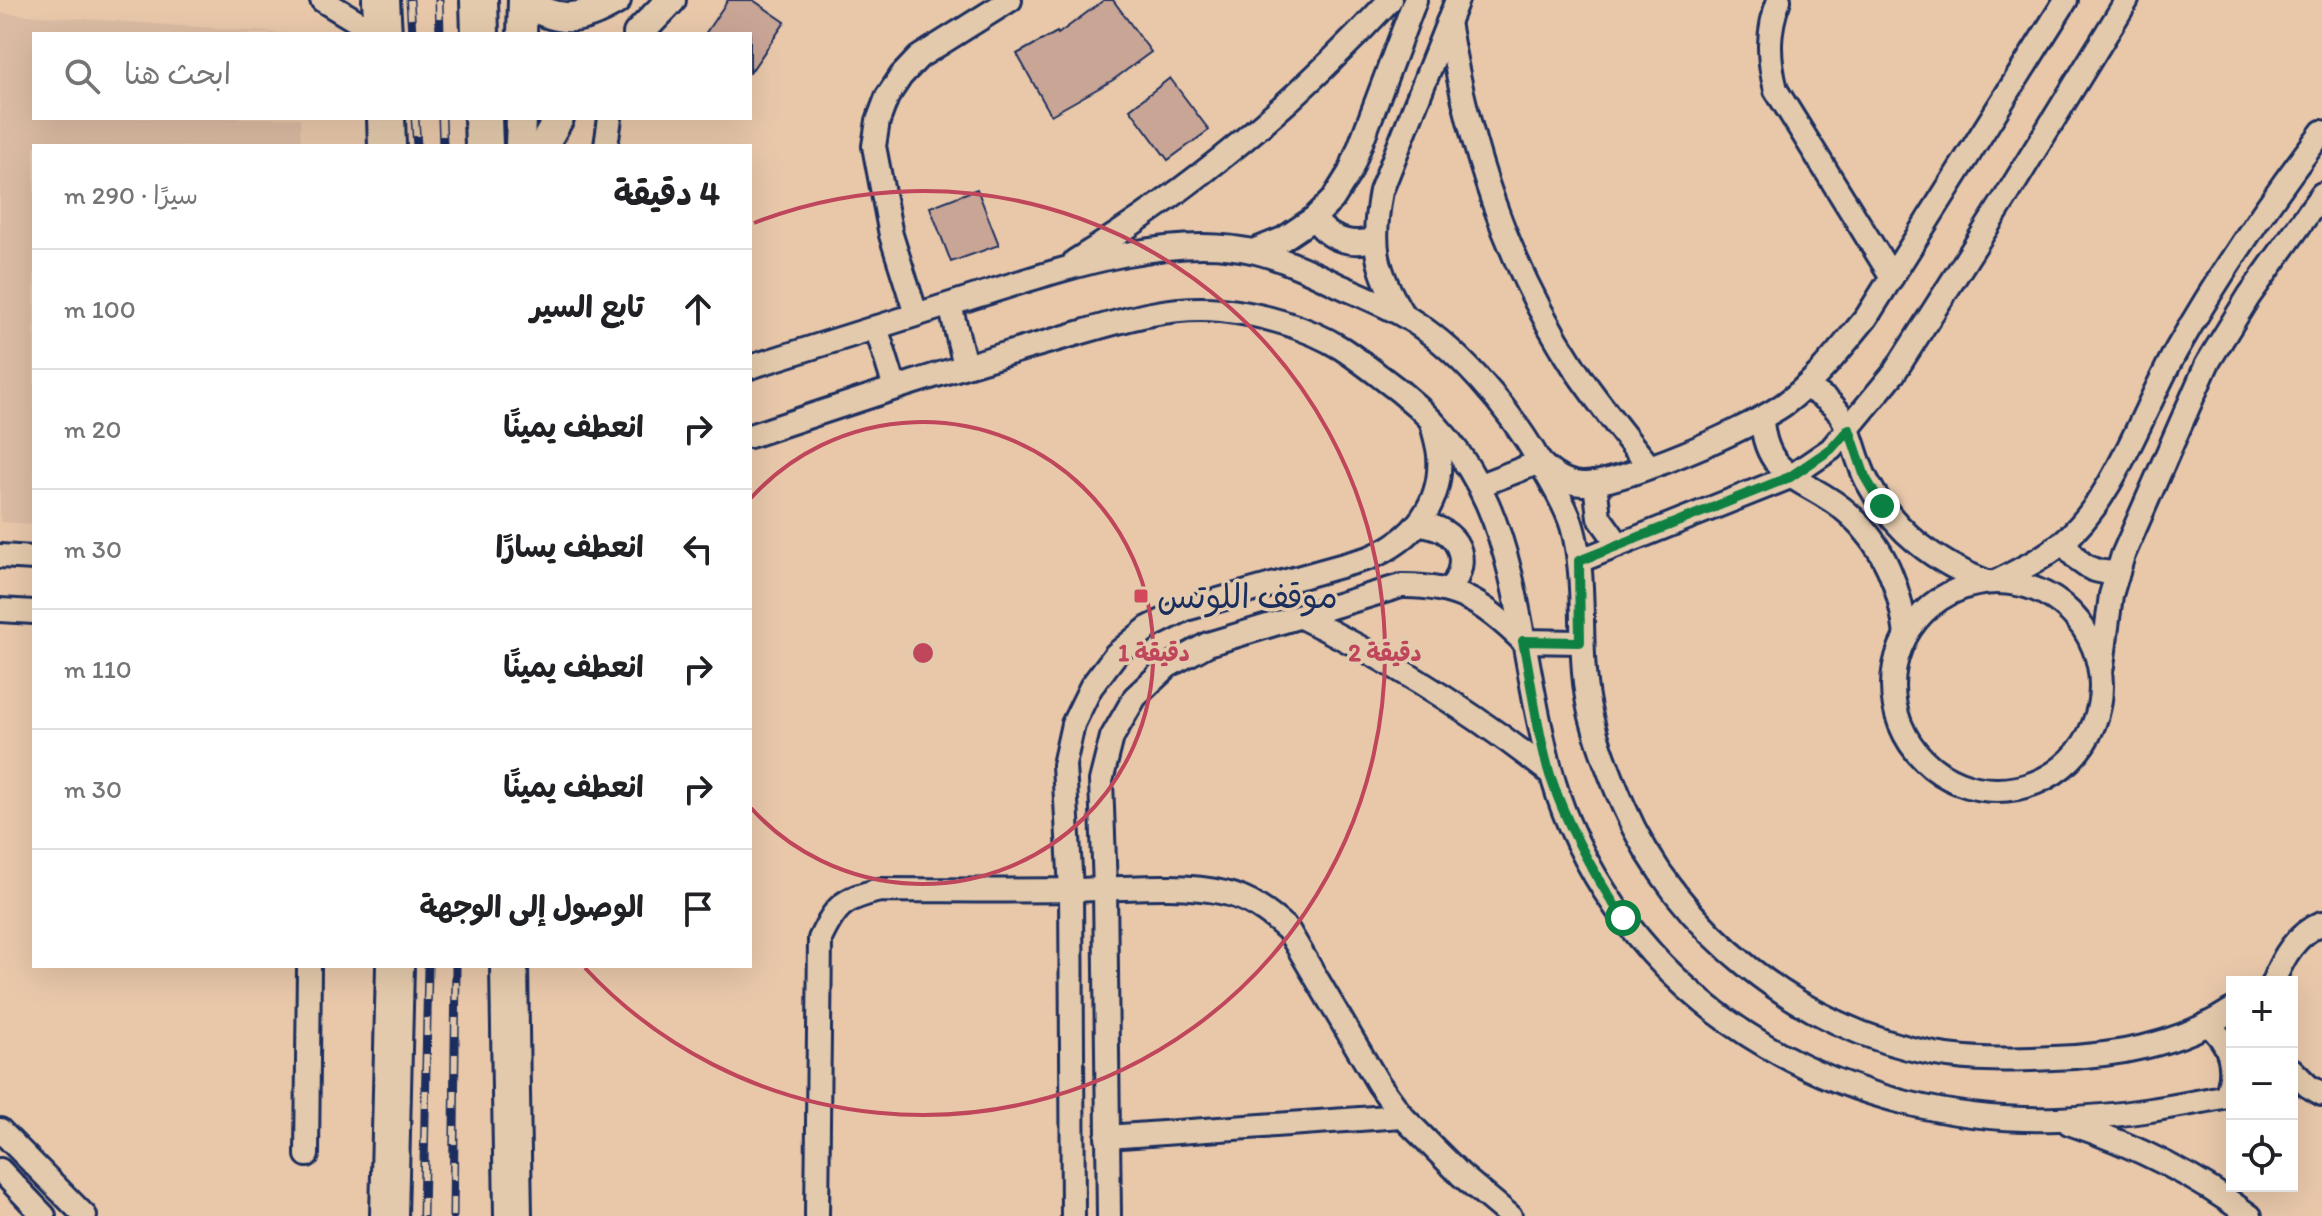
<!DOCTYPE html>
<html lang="ar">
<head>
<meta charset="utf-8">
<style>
	body { margin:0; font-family:Itim,"Playpen Sans Arabic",sans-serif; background:#f2f2f2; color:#202124; direction:rtl }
	.controls { position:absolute; right:24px; bottom:24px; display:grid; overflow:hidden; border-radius:0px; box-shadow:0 8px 32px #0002 }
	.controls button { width:72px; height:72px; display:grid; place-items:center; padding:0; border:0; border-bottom:2px solid #e0e0e0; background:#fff; color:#202124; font:40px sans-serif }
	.stop { position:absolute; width:24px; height:24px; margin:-18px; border:6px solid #0b8043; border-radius:50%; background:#fff }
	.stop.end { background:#0b8043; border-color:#fff; box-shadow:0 2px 8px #0008 }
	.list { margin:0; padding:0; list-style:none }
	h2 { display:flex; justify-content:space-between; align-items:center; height:104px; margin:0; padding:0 32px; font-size:34px }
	h2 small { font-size:26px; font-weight:400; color:#757577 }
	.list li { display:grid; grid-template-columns:52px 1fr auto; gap:24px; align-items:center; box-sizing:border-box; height:120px; padding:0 32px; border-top:2px solid #e0e0e0 }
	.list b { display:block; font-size:30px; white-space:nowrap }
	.list em { font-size:26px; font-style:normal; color:#757577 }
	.icon { flex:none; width:44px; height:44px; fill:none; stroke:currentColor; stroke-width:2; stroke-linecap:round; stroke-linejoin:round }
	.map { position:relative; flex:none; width:2322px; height:1216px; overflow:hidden; direction:ltr }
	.search { position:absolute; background:#fff; box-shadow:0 8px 32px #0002; left:32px; top:32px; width:720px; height:88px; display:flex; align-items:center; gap:20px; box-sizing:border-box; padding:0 28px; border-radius:0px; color:#757577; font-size:30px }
	.panel { position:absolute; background:#fff; box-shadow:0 8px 32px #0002; left:32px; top:144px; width:720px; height:824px; border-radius:0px; direction:rtl }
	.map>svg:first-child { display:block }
</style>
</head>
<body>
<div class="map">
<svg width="2322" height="1216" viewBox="0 0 2322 1216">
	<rect width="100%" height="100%" fill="#e9c8aa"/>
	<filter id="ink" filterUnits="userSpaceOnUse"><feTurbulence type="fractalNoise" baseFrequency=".0125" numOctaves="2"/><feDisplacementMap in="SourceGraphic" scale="16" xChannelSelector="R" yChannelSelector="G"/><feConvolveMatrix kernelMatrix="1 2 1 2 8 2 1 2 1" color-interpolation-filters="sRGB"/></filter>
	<g filter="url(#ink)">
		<path fill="#dbbba3" d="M0,13L297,34H34V118H300L301,146H34V524L0,522Z"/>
		<g fill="#c9a596" stroke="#1b2f5e" stroke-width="2">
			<path d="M728,0H753L785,22L750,73V34H705Z"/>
			<path d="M1104,0H1113L1151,52L1113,80L1051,115L1017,54L1057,32L1058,34Z"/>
			<path d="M1170,78L1209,130L1168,160L1130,109Z"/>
			<path d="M977,189L999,245L951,262L930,207Z"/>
		</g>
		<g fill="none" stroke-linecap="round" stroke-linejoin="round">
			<g stroke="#1b2f5e" stroke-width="28">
				<g id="minor">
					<path d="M322,0L378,34"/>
					<path d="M1779,0C1767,31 1768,58 1776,90L1892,277"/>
					<path d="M1448,22C1469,145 1506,264 1575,369C1598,403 1623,434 1649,466"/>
					<path d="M606,146L610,118"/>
					<path d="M1314,218C1329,240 1350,247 1376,239"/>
					<path d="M1253,251L1283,239L1314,218L1333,199L1350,172L1415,0"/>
					<path d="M1075,261C1196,186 1293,105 1390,0"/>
					<path d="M950,305L965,365"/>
					<path d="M916,314L891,235L874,146L878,121L887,97L901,76L919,57L1010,0"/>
					<path d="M1403,315C1375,269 1371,244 1381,191L1457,0"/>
					<path d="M876,327L895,388"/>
					<path d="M750,367C819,345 888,323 957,302C1043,276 1166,229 1256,252C1284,259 1312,272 1338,285C1359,294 1381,303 1401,314C1456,345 1510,409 1541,464C1551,483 1566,505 1572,526C1588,580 1577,645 1588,703C1594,735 1610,775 1623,805C1677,931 1801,1030 1935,1054C1974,1061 2014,1060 2053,1058C2116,1056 2179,1045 2232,1010"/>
					<path d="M1805,387C1856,411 1846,439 1867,481C1894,531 1934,562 1987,582"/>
					<path d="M1762,419C1765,482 1811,479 1849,514C1885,546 1900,588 1906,635"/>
					<path d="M750,436C852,402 954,368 1058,339C1111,324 1166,304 1221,310C1261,314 1307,327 1341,348C1355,357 1368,367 1381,377C1508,468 1509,571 1537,711C1545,750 1553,787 1569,824C1653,1018 1850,1125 2058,1119C2117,1117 2174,1107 2232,1095"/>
					<path d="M1595,483L1599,517L1619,545"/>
					<path d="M1480,485L1540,462C1551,474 1565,483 1582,484C1620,485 1754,427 1786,403C1817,380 1841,348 1866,318L2066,0"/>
					<path d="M1420,524C1459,528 1473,560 1449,590"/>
					<path d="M2065,541C2075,563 2093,575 2118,572"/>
					<path d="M0,556L34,558"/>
					<path d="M1579,561L1790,477L1831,449L1894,373L2006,197L2127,0"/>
					<path d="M1996,582C2019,570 2043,559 2063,542C2115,498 2143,409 2177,349C2220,274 2269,201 2322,132"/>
					<circle cx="1997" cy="686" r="104"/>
					<path d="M0,610L34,612"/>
					<path d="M1301,617C1390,660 1471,711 1549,772"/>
					<path d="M2102,666L2111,595L2123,555L2207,364L2249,296L2322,194"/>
					<path d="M2273,982C2283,957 2296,934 2322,923"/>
					<path d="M2207,1024C2231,1043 2237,1068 2226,1096"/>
					<path d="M2292,1070L2308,1086L2322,1094"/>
					<path d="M2069,1123C2134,1145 2194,1174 2250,1216"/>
					<path d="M0,1130L85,1216"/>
					<path d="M1107,1137L1402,1116"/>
					<path d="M307,1155L309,966"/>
					<path d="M0,1170L44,1216"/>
					<path d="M817,1216L820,939C836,905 843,899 880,890C944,890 1008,891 1071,890C1118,889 1181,882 1225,893C1250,899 1269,913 1288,930L1378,1083L1402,1116L1461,1175L1510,1216"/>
					<path d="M1073,1216L1071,890L1064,765L1073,724L1091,687L1116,654L1148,628L1186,609L1369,558C1413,540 1443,504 1439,455C1438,444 1434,433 1432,423"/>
					<path d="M1109,1216L1105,888L1101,781L1112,737L1135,697L1168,666L1208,644L1401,586C1457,585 1484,603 1523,641L1580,642"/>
				</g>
			</g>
			<g stroke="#1b2f5e" stroke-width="34">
				<g id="tertiary">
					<path d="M523,0C558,24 580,22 616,0"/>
					<path d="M522,34L523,0"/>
					<path d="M638,34L671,0"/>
					<path d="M520,146L521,118"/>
					<path d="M543,146L559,118"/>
				</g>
			</g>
			<g stroke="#1b2f5e" stroke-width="42">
				<g id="primary">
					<path d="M381,0L383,34"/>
					<path d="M479,0L480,34"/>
					<path d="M386,118L387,146"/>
					<path d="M483,118L484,146"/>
					<path d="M509,966L513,1216"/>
					<path d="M389,1216L395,966"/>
				</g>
			</g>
			<use href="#minor" stroke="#e4caac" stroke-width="22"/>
			<use href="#tertiary" stroke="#e4caac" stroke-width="28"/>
			<use href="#primary" stroke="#e4caac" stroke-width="36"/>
			<g stroke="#1b2f5e" stroke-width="9">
				<g id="rail">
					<path d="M410,0L412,34"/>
					<path d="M439,0L440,34"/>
					<path d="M415,118L417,146"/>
					<path d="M442,118L443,146"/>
					<path d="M423,1216L428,966"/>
					<path d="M453,1216L456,966"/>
				</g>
			</g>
			<use href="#rail" stroke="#e4caac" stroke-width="6" stroke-dasharray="18" stroke-linecap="butt"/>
		</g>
	</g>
	<g fill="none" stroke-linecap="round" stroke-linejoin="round" filter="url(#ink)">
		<path stroke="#0b8043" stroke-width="10" d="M1623,918C1593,873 1567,827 1550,775C1537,733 1532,685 1523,641L1580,642L1579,561L1790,477L1831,449L1849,429L1865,477L1882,506"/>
	</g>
	<g fill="none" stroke="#bf465b" stroke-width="4">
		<path d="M751 498A231 231 0 1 1 751 808"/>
		<path d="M754 223A462 462 0 1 1 585 968"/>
	</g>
	<rect fill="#d1495b" stroke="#e4caac" stroke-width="3" x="1133" y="588" width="16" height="16" rx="4"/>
	<g text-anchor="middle" stroke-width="7" stroke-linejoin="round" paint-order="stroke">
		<g font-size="34" fill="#1b2f5e" stroke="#e4caac" text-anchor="start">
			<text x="1157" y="608">موقف اللوتس</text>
		</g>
	</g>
	<circle cx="923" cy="653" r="12" fill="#bf465b" stroke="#e4caac" stroke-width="4"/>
	<g font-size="24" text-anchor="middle" font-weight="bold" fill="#bf465b" stroke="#e4caac" stroke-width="7" stroke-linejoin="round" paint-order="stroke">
		<text x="1154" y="661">1 دقيقة</text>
		<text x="1385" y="661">2 دقيقة</text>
	</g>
</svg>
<div class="controls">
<button>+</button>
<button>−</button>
<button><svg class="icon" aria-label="locate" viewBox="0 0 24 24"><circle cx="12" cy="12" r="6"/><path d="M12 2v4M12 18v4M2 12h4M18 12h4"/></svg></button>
</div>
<div class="stop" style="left:1623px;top:918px"></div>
<div class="stop end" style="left:1882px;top:506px"></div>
<div class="search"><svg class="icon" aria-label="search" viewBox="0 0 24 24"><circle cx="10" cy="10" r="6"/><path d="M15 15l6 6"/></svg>ابحث هنا</div>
<section class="panel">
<h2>4 دقيقة<small>سيرًا · 290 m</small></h2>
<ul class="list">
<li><svg class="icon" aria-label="ahead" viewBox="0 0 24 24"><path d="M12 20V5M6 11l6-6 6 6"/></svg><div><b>تابع السير</b></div><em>100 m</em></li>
<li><svg class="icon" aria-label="right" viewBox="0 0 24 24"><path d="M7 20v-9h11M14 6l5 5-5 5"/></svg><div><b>انعطف يمينًا</b></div><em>20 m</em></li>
<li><svg class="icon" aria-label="left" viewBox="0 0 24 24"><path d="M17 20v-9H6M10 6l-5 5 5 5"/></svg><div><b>انعطف يسارًا</b></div><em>30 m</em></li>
<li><svg class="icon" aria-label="right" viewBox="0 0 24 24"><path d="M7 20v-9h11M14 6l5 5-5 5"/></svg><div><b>انعطف يمينًا</b></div><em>110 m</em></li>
<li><svg class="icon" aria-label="right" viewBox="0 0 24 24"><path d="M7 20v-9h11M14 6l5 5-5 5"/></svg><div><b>انعطف يمينًا</b></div><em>30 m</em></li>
<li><svg class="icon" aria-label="arrive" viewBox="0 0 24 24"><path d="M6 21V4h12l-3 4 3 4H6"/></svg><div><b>الوصول إلى الوجهة</b></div></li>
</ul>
</section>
</div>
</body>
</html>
